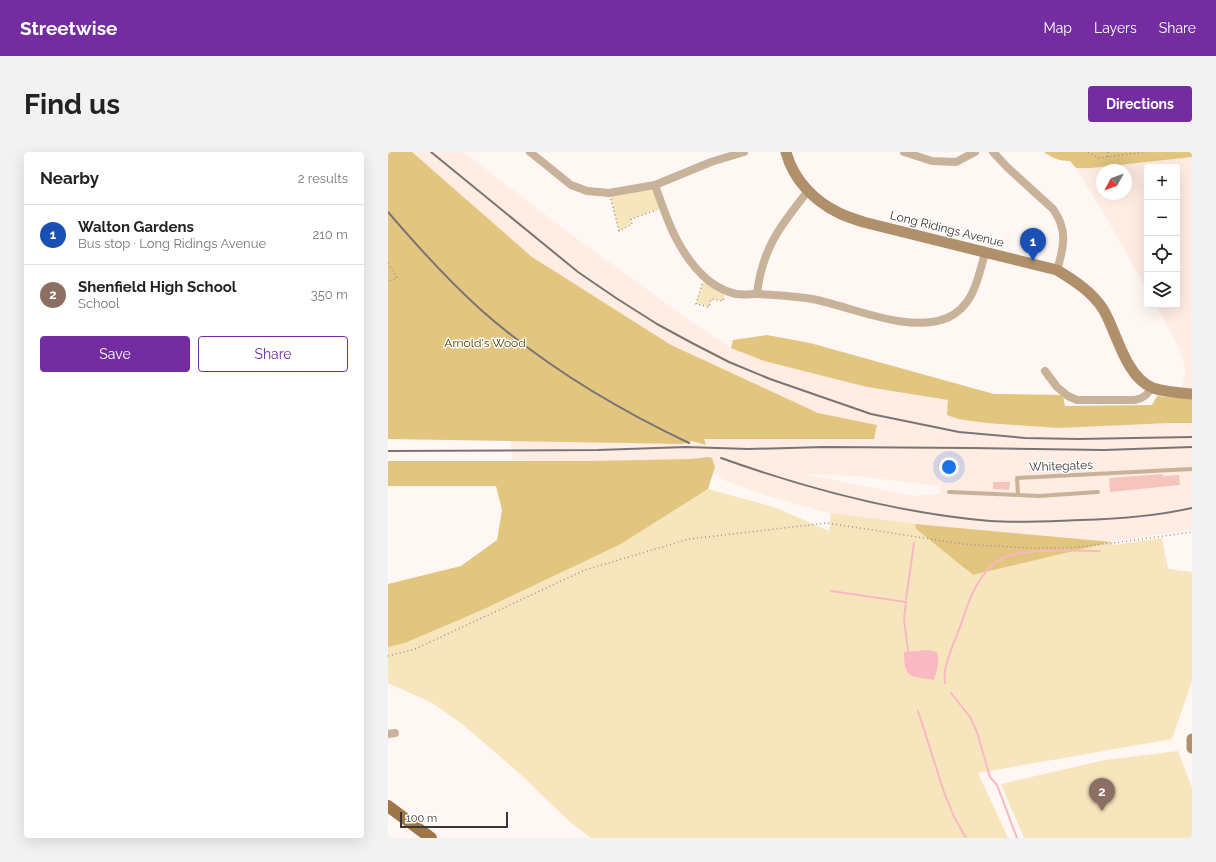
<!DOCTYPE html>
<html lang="en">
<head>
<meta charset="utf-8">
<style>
	body { margin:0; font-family:Raleway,sans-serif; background:#f2f2f2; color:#222 }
	.controls { position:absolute; right:12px; top:12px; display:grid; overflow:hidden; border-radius:4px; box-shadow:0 4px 16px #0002 }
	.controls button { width:36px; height:36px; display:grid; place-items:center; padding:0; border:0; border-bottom:1px solid #e0e0e0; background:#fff; color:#222; font:20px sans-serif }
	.compass { position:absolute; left:708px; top:12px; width:36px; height:36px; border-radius:50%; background:#fff; box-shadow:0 4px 16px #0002; rotate:229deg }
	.scale { position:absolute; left:12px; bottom:10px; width:108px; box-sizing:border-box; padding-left:4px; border:2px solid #3a3634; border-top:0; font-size:11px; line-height:14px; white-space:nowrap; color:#3a3634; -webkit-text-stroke:3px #fff; paint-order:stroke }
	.you { position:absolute; left:561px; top:315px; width:14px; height:14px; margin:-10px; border:3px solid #fff; border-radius:50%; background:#1a73e8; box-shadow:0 0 0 6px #1a73e833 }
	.badge { display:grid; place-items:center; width:26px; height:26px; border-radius:50%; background:#742da0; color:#fff; font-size:13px; font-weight:700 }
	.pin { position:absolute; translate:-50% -33px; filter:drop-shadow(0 1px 2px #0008) }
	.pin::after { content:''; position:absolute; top:21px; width:14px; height:12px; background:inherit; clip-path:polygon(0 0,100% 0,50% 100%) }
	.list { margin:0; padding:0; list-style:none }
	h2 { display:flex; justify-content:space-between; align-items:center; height:52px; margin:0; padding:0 16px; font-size:17px }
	h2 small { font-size:13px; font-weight:400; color:#767676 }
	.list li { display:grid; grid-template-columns:26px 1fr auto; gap:12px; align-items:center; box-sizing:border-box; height:60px; padding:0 16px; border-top:1px solid #e0e0e0 }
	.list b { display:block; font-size:15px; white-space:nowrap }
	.list p { margin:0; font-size:13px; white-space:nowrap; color:#767676 }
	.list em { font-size:13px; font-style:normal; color:#767676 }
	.actions { display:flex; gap:8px; padding:12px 16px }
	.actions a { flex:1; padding:9px 0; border:1px solid #742da0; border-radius:4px; text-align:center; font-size:14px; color:#742da0 }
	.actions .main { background:#742da0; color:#fff }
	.icon { flex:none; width:22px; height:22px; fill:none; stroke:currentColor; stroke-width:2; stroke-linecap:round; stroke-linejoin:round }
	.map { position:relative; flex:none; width:804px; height:686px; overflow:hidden; border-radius:4px }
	header { display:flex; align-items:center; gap:24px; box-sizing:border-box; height:56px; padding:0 20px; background:#742da0; color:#fff }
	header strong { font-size:19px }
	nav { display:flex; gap:22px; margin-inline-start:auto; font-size:14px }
	.intro { display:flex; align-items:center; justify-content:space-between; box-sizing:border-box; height:96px; padding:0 24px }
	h1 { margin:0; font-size:28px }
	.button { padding:10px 18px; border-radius:4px; background:#742da0; color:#fff; font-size:14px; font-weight:700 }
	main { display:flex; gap:24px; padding:0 24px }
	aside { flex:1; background:#fff; border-radius:4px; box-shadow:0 4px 16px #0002 }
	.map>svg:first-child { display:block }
</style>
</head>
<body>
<header>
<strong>Streetwise</strong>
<nav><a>Map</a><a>Layers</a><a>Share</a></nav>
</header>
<div class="intro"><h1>Find us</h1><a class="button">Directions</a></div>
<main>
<aside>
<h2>Nearby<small>2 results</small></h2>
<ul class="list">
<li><span class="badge" style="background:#1a4fb4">1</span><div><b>Walton Gardens</b><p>Bus stop · Long Ridings Avenue</p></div><em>210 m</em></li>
<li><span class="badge" style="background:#8d6e63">2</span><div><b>Shenfield High School</b><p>School</p></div><em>350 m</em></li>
</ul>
<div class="actions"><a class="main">Save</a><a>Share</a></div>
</aside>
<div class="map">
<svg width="804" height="686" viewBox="0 0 804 686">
	<rect width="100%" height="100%" fill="#fef7f3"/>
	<g fill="#ffece2" fill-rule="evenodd">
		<path d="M0,0H75L185,84L305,171L343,196L376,209L479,235L560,248L670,243L677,254L764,253L769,244L804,247V378L697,393L480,372L380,344L338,329L321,316L125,308L122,288L231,286ZM416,322L469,324L551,334L553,329L552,342L525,344Z"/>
		<path d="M804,5V236H794L798,217L790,193L768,153H789V15H759V138L718,65L688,16H703ZM714,18H738V42H714Z"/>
	</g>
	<g fill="#f7e6bd">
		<path d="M267,33L274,56L243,67L244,72L231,79L221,41Z"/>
		<path d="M318,126L338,139L335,149L324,147L321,155L308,152L315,130Z"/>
		<path d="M320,337L386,355L441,379L443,361L527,372L528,377L585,423L724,390L725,393L774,386L780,417L804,420V529L784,587L590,621L620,686H203L182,670L130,620L73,571L44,551L0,531V495L17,491L92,459L233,392Z"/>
		<path d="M790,599L804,636V686H636L613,632L717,608Z"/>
	</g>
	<g fill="#e2c680">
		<path d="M0,0H24L144,105L283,193L430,261L489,273L486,287H316L318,293L304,289L294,292L0,287Z"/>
		<path d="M656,0H804V5L703,16H688L682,9C671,9 664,6 656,0Z"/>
		<path d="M379,183L422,191L606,242L675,243L677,254L764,253L769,244L804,247V271H781L670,276L598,271L570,267L559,263L560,248L479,235L376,209L343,196L345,188Z"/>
		<path d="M320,305L324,306L327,315L320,337L233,392L92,459L17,491L0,495V432L73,414L109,388L114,358L108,334H0V309H202L303,307Z"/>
		<path d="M527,372L724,390L585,423L528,377Z"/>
	</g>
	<path fill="#f9b8c2" d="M540,498L549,500C552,509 549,519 546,528C522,524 516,527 516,500Z"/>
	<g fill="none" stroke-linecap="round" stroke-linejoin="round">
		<g stroke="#f9b8c2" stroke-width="2">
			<path d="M443,439L518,450L516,467L520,499"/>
			<path d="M518,447L526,391"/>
			<path d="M557,531C554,516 566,491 572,475C578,458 583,440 594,425C599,417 609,408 617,405C643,396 684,399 712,399"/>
			<path d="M563,541L582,565L589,580L602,625L609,633L629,686"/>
			<path d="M530,559L556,640L566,665L578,686"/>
		</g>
	</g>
	<g fill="#f5c5bd">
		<path d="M775,322V324L791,323L792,333L722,340L721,326Z"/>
		<path d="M605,330H622L621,338L605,337Z"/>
	</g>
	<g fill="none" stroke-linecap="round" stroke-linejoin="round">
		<g stroke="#989390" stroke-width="1.5" stroke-dasharray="1 3" stroke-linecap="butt">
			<path d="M700,0L710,6L758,0"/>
			<path d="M720,0V5"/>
			<path d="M223,47L231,79L244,72L243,67L269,58"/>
			<path d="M0,111L9,126L0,129"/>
			<path d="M314,132L308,152L321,155L323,147L335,149L336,146"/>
			<path d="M0,504L27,497L197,418L301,387L439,371L575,392L642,396H678L726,391L804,380"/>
		</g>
		<g stroke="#c8b299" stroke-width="4">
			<path d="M561,340L630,343L629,326L804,317"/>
			<path d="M630,343L651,344L710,340"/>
		</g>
		<g stroke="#c8b299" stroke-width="8">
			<path d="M142,0L183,33L199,39L221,41L267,33L323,10L356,0"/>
			<path d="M516,0L544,9L568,10L587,0"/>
			<path d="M605,0L619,15L665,57C680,78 676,95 669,118"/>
			<path d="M267,33C279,68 291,104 321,129C329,135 339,140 348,142C355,143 363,142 369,142C387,143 406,144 424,147C462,154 520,182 559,166C586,154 590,126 597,101"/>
			<path d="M369,142C374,97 392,74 420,39"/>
			<path d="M657,219L669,235L680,244L689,248H747C756,246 759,243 764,235"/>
			<path d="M0,582L7,581"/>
		</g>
		<g stroke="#b08f6b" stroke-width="11">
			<path d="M398,0C405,27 426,49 451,61C459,65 467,67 475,70L669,118C687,129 704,140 715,157C729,180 737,225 765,236C777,240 791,241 804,242"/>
			<path d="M804,587V596"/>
		</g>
		<path stroke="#9e7648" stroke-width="12" d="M0,654L43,686"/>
		<g stroke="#7a7572" stroke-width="2">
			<path d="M43,0L190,120L228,146L269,172L304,191L341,210L382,227L483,262L571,280L637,286L690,287L804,285"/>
			<path d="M0,60C29,94 59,127 92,157C154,212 227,256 301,291"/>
			<path d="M0,299L210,298L298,295L361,297L436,295L584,296L716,298L804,295"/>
			<path d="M333,306C420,337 509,361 602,369C632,371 663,369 693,368C730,367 768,364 804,356"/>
		</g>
	</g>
	<g text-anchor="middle" stroke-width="3" stroke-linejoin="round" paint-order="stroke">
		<g font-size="12" fill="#3a3634" stroke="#fff">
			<text transform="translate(559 77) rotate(14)" y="4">Long Ridings Avenue</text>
			<text transform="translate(673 314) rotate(-2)" y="4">Whitegates</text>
		</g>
		<g font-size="12" fill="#4e3c00" stroke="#fff">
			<text x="97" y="195">Arnold's Wood</text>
		</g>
	</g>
</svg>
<div class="controls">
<button>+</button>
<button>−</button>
<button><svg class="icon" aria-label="locate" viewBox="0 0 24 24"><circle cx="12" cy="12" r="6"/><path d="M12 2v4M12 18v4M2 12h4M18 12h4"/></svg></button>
<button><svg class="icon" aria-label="layers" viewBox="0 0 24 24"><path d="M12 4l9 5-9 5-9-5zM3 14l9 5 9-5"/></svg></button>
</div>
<svg class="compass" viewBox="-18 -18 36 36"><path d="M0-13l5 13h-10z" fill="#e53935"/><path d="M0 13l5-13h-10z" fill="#767676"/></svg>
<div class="scale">100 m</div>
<div class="you"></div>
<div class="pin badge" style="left:645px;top:109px;background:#1a4fb4">1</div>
<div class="pin badge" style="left:714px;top:659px;background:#8d6e63">2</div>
</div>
</main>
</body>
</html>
